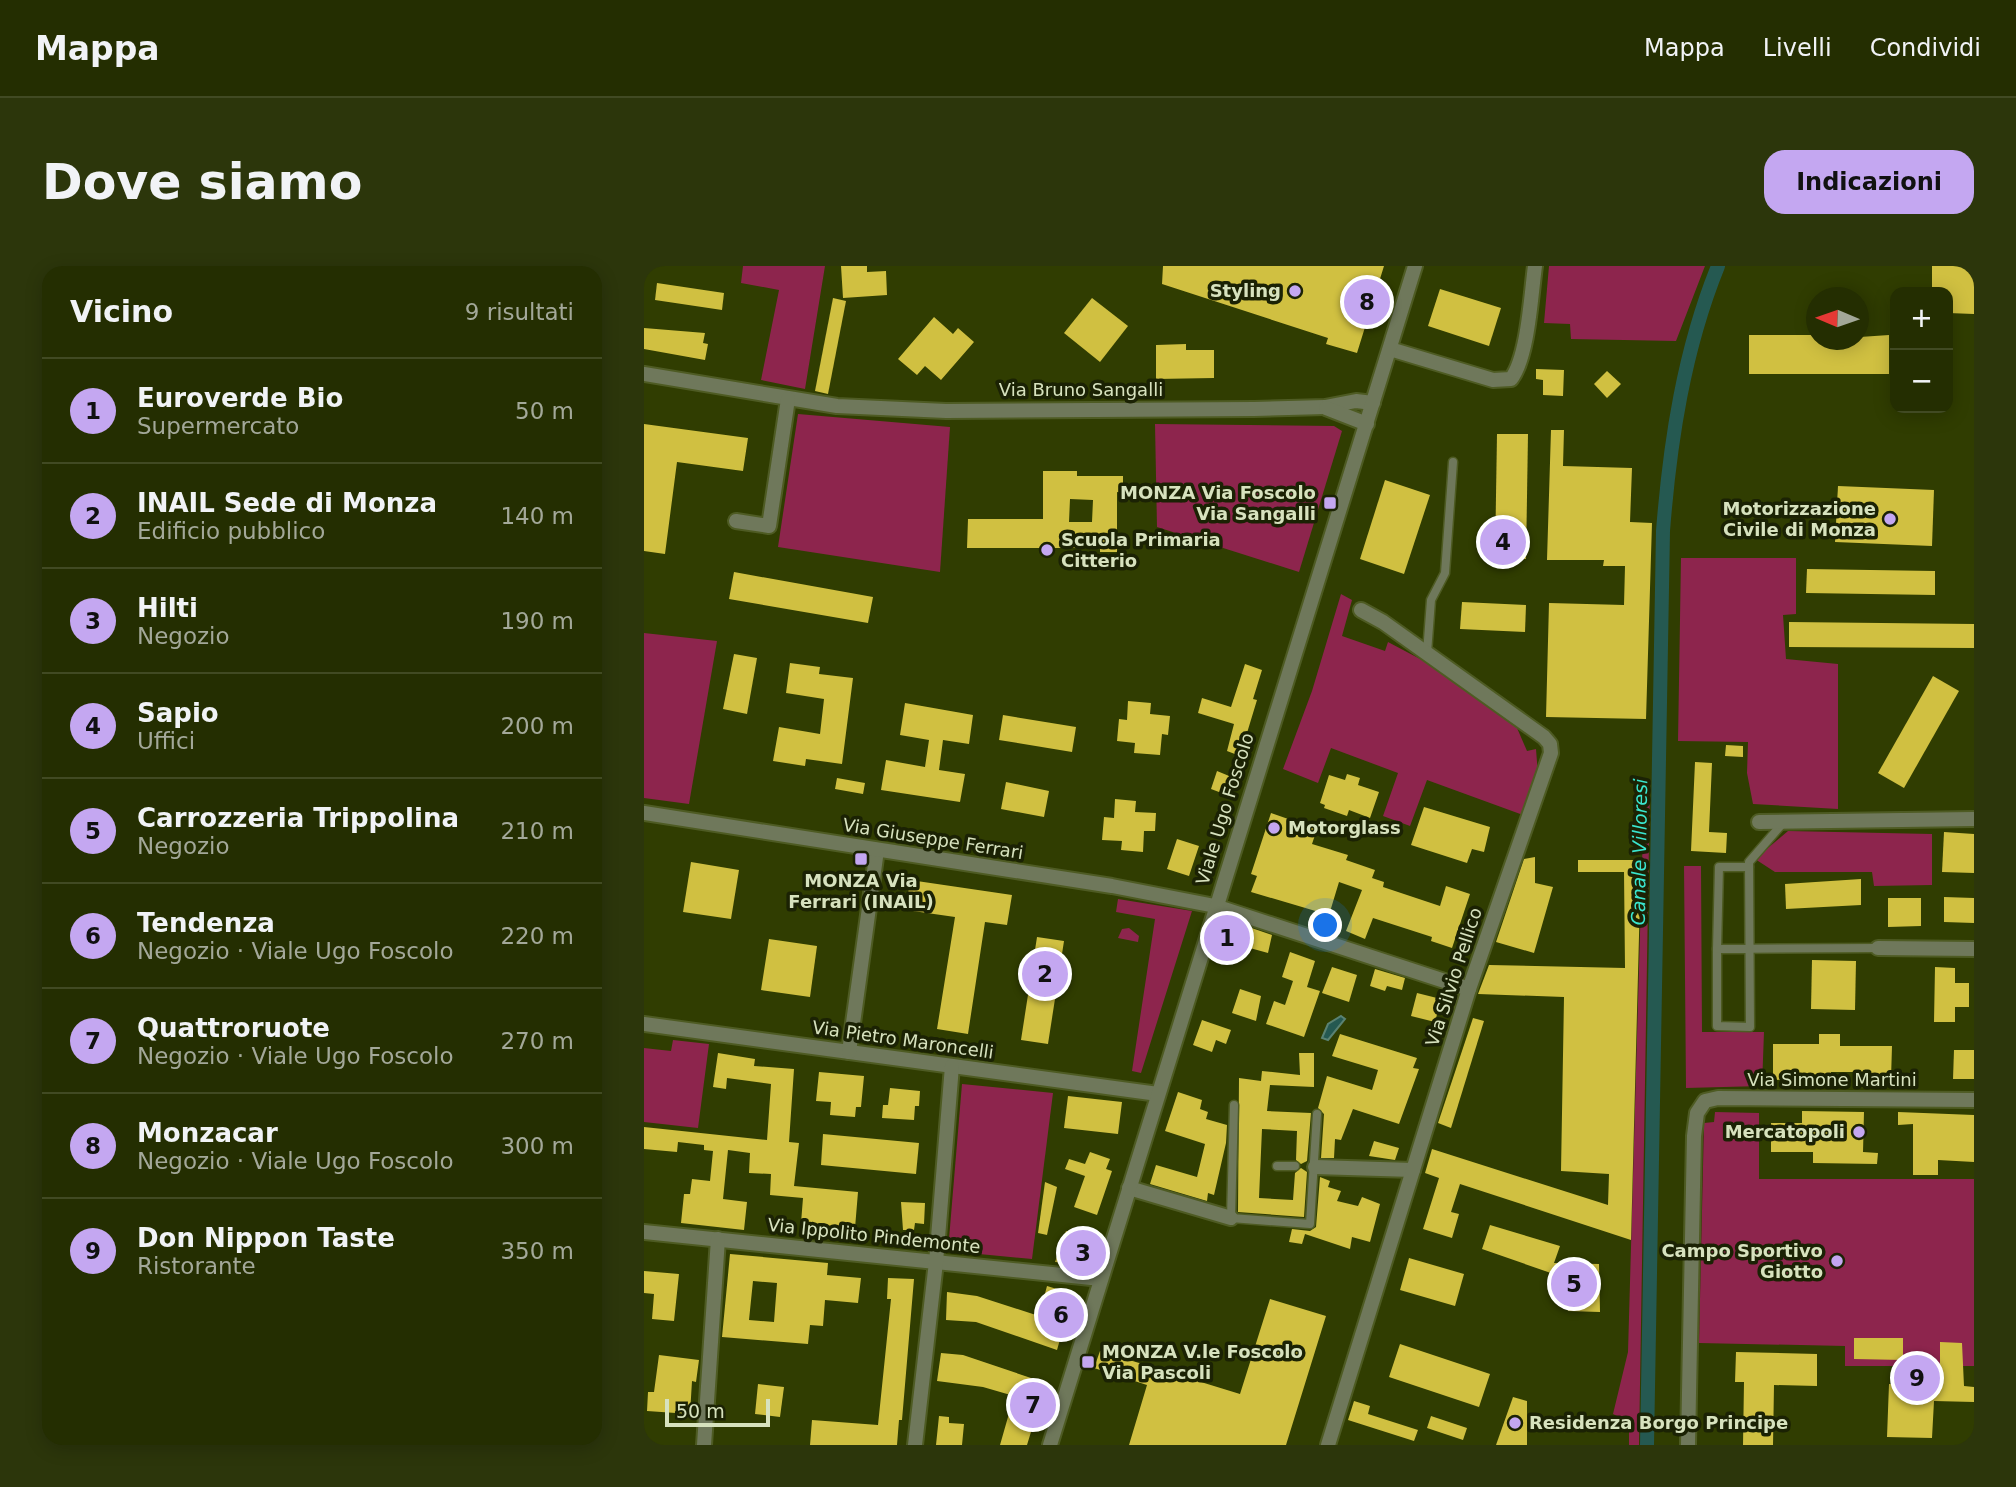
<!DOCTYPE html>
<html lang="it">
<head>
<meta charset="utf-8">
<style>
	body { margin:0; font-family:"DejaVu Sans",sans-serif; background:#2c360b; color:#f1f3f6 }
	.controls { position:absolute; right:21px; top:21px; display:grid; overflow:hidden; border-radius:14px; box-shadow:0 4px 18px #0003 }
	.controls button { width:63px; height:63px; display:grid; place-items:center; padding:0; border:0; border-bottom:2px solid #414a23; background:#242e01; color:#f1f3f6; font:35px sans-serif }
	.compass { position:absolute; left:1162px; top:21px; width:63px; height:63px; border-radius:50%; background:#242e01; box-shadow:0 4px 18px #0003; rotate:272deg }
	.scale { position:absolute; left:21px; bottom:18px; width:105px; box-sizing:border-box; padding-left:7px; border:4px solid #d7e2be; border-top:0; font-size:19px; line-height:24px; white-space:nowrap; color:#d7e2be; -webkit-text-stroke:5px #1b2204; paint-order:stroke }
	.you { position:absolute; left:682px; top:660px; width:24px; height:24px; margin:-18px; border:5px solid #fff; border-radius:50%; background:#1a73e8; box-shadow:0 0 0 10px #1a73e833 }
	.badge { display:grid; place-items:center; width:46px; height:46px; border-radius:50%; background:#c4a7f1; color:#111; font-size:23px; font-weight:700 }
	.pin { position:absolute; translate:-50% -50%; border:4px solid #fff; box-shadow:0 2px 7px #0006 }
	.list { margin:0; padding:0; list-style:none }
	h2 { display:flex; justify-content:space-between; align-items:center; height:91px; margin:0; padding:0 28px; font-size:30px }
	h2 small { font-size:23px; font-weight:400; color:#a3a899 }
	.list li { display:grid; grid-template-columns:46px 1fr auto; gap:21px; align-items:center; box-sizing:border-box; height:105px; padding:0 28px; border-top:2px solid #414a23 }
	.list b { display:block; font-size:26px; white-space:nowrap }
	.list p { margin:0; font-size:23px; white-space:nowrap; color:#a3a899 }
	.list em { font-size:23px; font-style:normal; color:#a3a899 }
	.map { position:relative; flex:none; width:1330px; height:1179px; overflow:hidden; border-radius:21px }
	header { display:flex; align-items:center; gap:42px; box-sizing:border-box; height:98px; padding:0 35px; background:#242e01; border-bottom:2px solid #414a23 }
	header strong { font-size:33px }
	nav { display:flex; gap:38px; margin-inline-start:auto; font-size:24px }
	.intro { display:flex; align-items:center; justify-content:space-between; box-sizing:border-box; height:168px; padding:0 42px }
	h1 { margin:0; font-size:49px }
	.button { padding:18px 32px; border-radius:21px; background:#c4a7f1; color:#111; font-size:24px; font-weight:700 }
	main { display:flex; gap:42px; padding:0 42px }
	aside { flex:1; background:#242e01; border-radius:21px; box-shadow:0 4px 18px #0003 }
	.map>svg:first-child { display:block }
</style>
</head>
<body>
<header>
<strong>Mappa</strong>
<nav><a>Mappa</a><a>Livelli</a><a>Condividi</a></nav>
</header>
<div class="intro"><h1>Dove siamo</h1><a class="button">Indicazioni</a></div>
<main>
<aside>
<h2>Vicino<small>9 risultati</small></h2>
<ul class="list">
<li><span class="badge">1</span><div><b>Euroverde Bio</b><p>Supermercato</p></div><em>50 m</em></li>
<li><span class="badge">2</span><div><b>INAIL Sede di Monza</b><p>Edificio pubblico</p></div><em>140 m</em></li>
<li><span class="badge">3</span><div><b>Hilti</b><p>Negozio</p></div><em>190 m</em></li>
<li><span class="badge">4</span><div><b>Sapio</b><p>Uffici</p></div><em>200 m</em></li>
<li><span class="badge">5</span><div><b>Carrozzeria Trippolina</b><p>Negozio</p></div><em>210 m</em></li>
<li><span class="badge">6</span><div><b>Tendenza</b><p>Negozio · Viale Ugo Foscolo</p></div><em>220 m</em></li>
<li><span class="badge">7</span><div><b>Quattroruote</b><p>Negozio · Viale Ugo Foscolo</p></div><em>270 m</em></li>
<li><span class="badge">8</span><div><b>Monzacar</b><p>Negozio · Viale Ugo Foscolo</p></div><em>300 m</em></li>
<li><span class="badge">9</span><div><b>Don Nippon Taste</b><p>Ristorante</p></div><em>350 m</em></li>
</ul>
</aside>
<div class="map">
<svg width="1330" height="1179" viewBox="0 0 1330 1179">
	<rect width="100%" height="100%" fill="#303d01"/>
	<g fill="#8d254d">
		<path d="M99,0H181L161,123L117,114L135,24L97,17Z"/>
		<path d="M905,0H1061L1032,75L927,73L926,58L900,57Z"/>
		<path d="M154,148L306,161L296,306L134,281Z"/>
		<path d="M511,158L690,160L698,165L655,306L513,261Z"/>
		<path d="M1037,292H1152V348L1139,349L1142,393L1194,398V543L1109,538L1103,507L1104,476L1034,475Z"/>
		<path d="M697,328L708,334L698,370L741,385L744,376L795,403L870,455L883,485L892,483L894,509L879,549L783,514L766,560L739,550L754,507L687,482L674,517L639,503L668,425Z"/>
		<path d="M0,367L73,375L45,538L0,532Z"/>
		<path d="M992,513L1006,514L995,1179H985V1156L969,1148L984,1086L999,563Z"/>
		<path d="M1144,565L1288,568V619L1230,620L1228,606H1131L1111,593Z"/>
		<path d="M1040,600H1057L1058,766H1120L1118,820L1042,822Z"/>
		<path d="M474,633L548,645L497,807L488,805L511,653L472,646Z"/>
		<path d="M485,662L495,670L494,676L474,672L478,663Z"/>
		<path d="M29,774L65,778L54,862L0,856V782L27,785Z"/>
		<path d="M318,818L409,827L388,993L304,985Z"/>
		<path d="M1071,846L1115,847V913H1330V1100H1201V1080L1055,1077L1060,857L1070,856Z"/>
	</g>
	<path fill="#255951" stroke="#5a8272" stroke-width="2" d="M697,750L701,753L684,774L678,772L684,758Z"/>
	<g fill="none" stroke-linecap="round" stroke-linejoin="round">
		<path stroke="#255951" stroke-width="14" d="M1003,1179L1019,265C1026,175 1040,84 1074,0"/>
	</g>
	<g fill="#d0c041" fill-rule="evenodd">
		<path d="M197,0H223V6L242,5L243,29L199,32Z"/>
		<path d="M519,0H740L713,87L682,78L684,72L518,18Z"/>
		<path d="M1288,0H1330V48L1304,47V26L1288,25Z"/>
		<path d="M13,17L80,27L78,44L11,34Z"/>
		<path d="M796,23L857,42L845,80L784,60Z"/>
		<path d="M189,32L202,35L184,128L171,125Z"/>
		<path d="M448,32L484,60L456,96L420,67Z"/>
		<path d="M290,51L309,68L314,62L330,76L297,114L281,100L273,109L254,93Z"/>
		<path d="M0,62L61,67L59,77L64,78L61,94L0,83Z"/>
		<path d="M1105,69H1172V74L1245,69V108H1105Z"/>
		<path d="M542,78V84H570V112L512,113V79Z"/>
		<path d="M892,103L920,104L919,130L899,129V114L892,113Z"/>
		<path d="M963,105L977,118L963,132L950,118Z"/>
		<path d="M0,158L104,172L99,205L33,196L21,288L0,285Z"/>
		<path d="M907,164H920L919,200L988,202L986,256L1008,257L1002,453L902,451L905,337L980,339L981,300H959L960,294H903Z"/>
		<path d="M853,168H884L882,293L851,292Z"/>
		<path d="M399,205H433V210H479V227L473,226V286H456V282H323L324,253H399ZM426,233L449,234L448,256H425Z"/>
		<path d="M741,214L786,229L760,308L716,293Z"/>
		<path d="M1194,220L1290,224L1288,280L1191,276Z"/>
		<path d="M1163,303L1291,305V329L1162,327Z"/>
		<path d="M90,306L229,331L224,357L85,333Z"/>
		<path d="M818,336L882,339L881,366L816,363Z"/>
		<path d="M1145,356L1330,358V382L1145,381Z"/>
		<path d="M90,388L113,392L103,448L79,443Z"/>
		<path d="M146,397L176,401L175,408L209,412L198,498L162,493L161,500L129,495L135,461L176,468L180,433L142,427Z"/>
		<path d="M601,398L618,404L609,433L613,434L596,490L583,485L590,458L554,447L558,432L587,441Z"/>
		<path d="M1289,410L1315,425L1260,522L1234,507Z"/>
		<path d="M484,435L507,437L506,448L526,450L524,469L518,468L516,489L490,487L491,477L473,475L475,453L483,454Z"/>
		<path d="M261,437L329,449L325,478L299,474L295,504L321,508L316,536L237,524L242,494L281,501L285,474L256,469Z"/>
		<path d="M359,449L432,461L428,486L355,474Z"/>
		<path d="M1082,479L1099,480V491L1081,490Z"/>
		<path d="M1051,496L1068,497L1065,566L1083,567L1082,587L1047,585Z"/>
		<path d="M573,505L590,512L583,529L567,523Z"/>
		<path d="M703,508L716,512L714,519L735,526L726,552L705,544L703,550L680,542L681,539L676,537L685,509L701,514Z"/>
		<path d="M193,512L221,517L219,528L191,523Z"/>
		<path d="M362,516L405,525L400,551L357,543Z"/>
		<path d="M471,533L492,535L491,546L512,547L511,565H500L499,586L477,584L478,575L458,574L460,551L470,552Z"/>
		<path d="M780,541L846,561L840,586L828,583L823,597L767,579Z"/>
		<path d="M627,547L673,563L668,578L704,589L702,594L731,604L728,612L740,616L739,621L796,640L802,620L826,628L808,682L787,675L788,671L729,652L721,673L702,665L718,624L695,616L685,649L607,626L613,610L607,608Z"/>
		<path d="M1300,566L1330,568V607L1298,606Z"/>
		<path d="M533,573L555,580L545,610L523,603Z"/>
		<path d="M891,591V617L909,621L890,687L852,676L880,593Z"/>
		<path d="M934,594H997L987,974L816,918L807,946L815,948L808,972L779,963L795,912L781,907L788,883L964,939L965,908L917,905L920,731L834,728L845,699L981,702L980,606H934Z"/>
		<path d="M47,596L95,604L87,653L39,646Z"/>
		<path d="M1217,613V639L1142,643L1141,618Z"/>
		<path d="M266,614L368,629L363,659L341,656L324,768L293,763L311,651L262,644Z"/>
		<path d="M1300,631L1330,632V657L1300,656Z"/>
		<path d="M1244,632H1277V660L1244,661Z"/>
		<path d="M590,656L628,669L624,687L595,679L590,698L576,693L583,662Z"/>
		<path d="M393,671L420,675L404,778L377,774Z"/>
		<path d="M125,673L173,680L166,731L117,724Z"/>
		<path d="M646,686L671,695L663,721L676,725L660,771L622,758L630,735L641,739L649,715L638,711Z"/>
		<path d="M1168,694L1212,695L1211,744L1167,743Z"/>
		<path d="M688,701L713,709L705,736L678,727Z"/>
		<path d="M1291,701L1311,702V717H1325V741H1311V756H1290Z"/>
		<path d="M731,703L761,712L758,724L743,720L741,725L726,720Z"/>
		<path d="M596,723L617,730L612,755L588,747Z"/>
		<path d="M773,727L797,733L791,756L767,750Z"/>
		<path d="M829,752L840,755L807,862L794,857Z"/>
		<path d="M558,754L587,764L582,778L572,774L568,786L549,779Z"/>
		<path d="M696,768L773,792L769,802L775,803L755,858L709,843L697,874L691,873L690,892H677L680,848L674,842L683,810L728,824L734,804L688,790Z"/>
		<path d="M1175,768H1196V780H1248L1247,813H1210V806H1187V820H1175V813L1129,814V778H1175Z"/>
		<path d="M1310,784H1330V813H1309Z"/>
		<path d="M74,787L111,793L110,800L150,803L145,876L155,877L150,920L214,926L211,962L157,957L159,932L126,929L127,908L105,907L106,887L84,884L79,933L103,936L100,964L37,957L40,928H46L48,913L66,915L69,885L60,884V879L34,876L33,886L0,883V861L123,874L127,818L83,812L82,823L69,821Z"/>
		<path d="M655,787H670V821L626,819L623,845L667,847L663,895L657,898L652,894L653,865L618,863L615,932L649,934L651,907L657,902L663,906L660,951L594,946L595,812L617,815L618,805L656,809Z"/>
		<path d="M175,806L220,810L217,841H212L211,851L186,849L187,836L172,835Z"/>
		<path d="M246,822L276,825L275,840H271L270,854L238,852L239,839H244Z"/>
		<path d="M534,826L558,834L556,843L564,846L562,853L583,859L582,877L570,929L564,927L563,935L506,918L512,899L553,911L561,878L521,865Z"/>
		<path d="M424,830L478,836L474,868L420,862Z"/>
		<path d="M1158,845L1220,846L1219,886L1234,887L1233,898L1169,897V886H1127V857H1158Z"/>
		<path d="M1254,846L1330,849V896L1294,894V909H1269V858L1254,859Z"/>
		<path d="M179,868L275,877L272,908L177,899Z"/>
		<path d="M730,875L755,882L751,894L725,890Z"/>
		<path d="M446,886L466,893L462,903L468,905L453,949L430,941L441,910L421,903L425,893L441,898Z"/>
		<path d="M676,911L686,915L684,921L697,925L693,935L714,940L718,931L736,938L726,976L708,971L706,983L661,968L658,978L645,976L648,963L666,965L672,961Z"/>
		<path d="M401,916L413,921L403,969L394,967Z"/>
		<path d="M257,936L281,937L280,958L271,957L270,964H259Z"/>
		<path d="M846,959L916,980L910,997L955,998L956,1046L924,1045V1013L838,983Z"/>
		<path d="M422,965L446,971L438,998L411,996Z"/>
		<path d="M86,988L184,997L183,1009L217,1012L214,1037L181,1034L179,1060L166,1059L164,1078L78,1071ZM109,1015L133,1017L130,1056L105,1054Z"/>
		<path d="M765,992L820,1008L811,1040L756,1024Z"/>
		<path d="M0,1005L35,1008L30,1055L8,1053L10,1028L0,1027Z"/>
		<path d="M244,1012L270,1013L258,1154H255L253,1179H166L168,1154L234,1159L247,1033H243Z"/>
		<path d="M403,1020L429,1028L413,1084L332,1056L302,1054L303,1026L333,1030L395,1050Z"/>
		<path d="M626,1033L682,1050L642,1179H485L503,1119L450,1102L456,1085L596,1128Z"/>
		<path d="M1210,1072H1259V1094L1210,1093Z"/>
		<path d="M1296,1076L1318,1077L1320,1120L1330,1121V1136L1290,1135L1288,1172L1243,1171L1245,1118L1265,1119V1104L1296,1105Z"/>
		<path d="M756,1078L846,1108L835,1141L745,1111Z"/>
		<path d="M1092,1086L1173,1088V1120L1130,1119L1129,1179H1099L1100,1116H1091Z"/>
		<path d="M297,1087L319,1089L402,1117L383,1179H356L370,1130L339,1121L293,1115Z"/>
		<path d="M15,1089L55,1094L52,1116L48,1115L46,1148L3,1145L4,1126H10Z"/>
		<path d="M114,1118L140,1121L136,1151L111,1148Z"/>
		<path d="M869,1131L883,1135V1179H852Z"/>
		<path d="M710,1135L726,1140L724,1148L774,1164L770,1175L704,1154Z"/>
		<path d="M295,1150L305,1151V1157L320,1158L318,1179H292Z"/>
		<path d="M787,1150L823,1162L819,1174L783,1162Z"/>
	</g>
	<g fill="none" stroke-linecap="round" stroke-linejoin="round">
		<g stroke="#4e5b23" stroke-width="11">
			<g id="service">
				<path d="M783,387L787,334L801,307L809,196"/>
				<path d="M1139,557L1105,596L1106,761L1073,760V683L1234,682"/>
				<path d="M1073,683L1075,601H1105"/>
				<path d="M590,839L587,952L666,958L673,848"/>
				<path d="M633,900H651"/>
			</g>
		</g>
		<g stroke="#4e5b23" stroke-width="18">
			<g id="minor">
				<path d="M746,83L849,114L867,113C884,91 887,29 891,0"/>
				<path d="M0,108L193,140L302,145L610,143L681,141L712,135L729,137"/>
				<path d="M682,142L723,158"/>
				<path d="M92,255L125,260L144,133"/>
				<path d="M1115,556L1330,553"/>
				<path d="M571,640L825,723"/>
				<path d="M1234,682L1330,683"/>
				<path d="M0,758L514,828"/>
				<path d="M205,786L233,584"/>
				<path d="M671,901L769,904"/>
				<path d="M485,922L587,952"/>
				<path d="M0,966L457,1013"/>
				<path d="M60,1179L74,973"/>
				<path d="M271,1179L292,996L308,800"/>
				<path d="M684,1179L825,723L907,487L906,478L900,471L739,356L717,344"/>
				<path d="M1044,1179L1050,870L1053,847L1061,835L1074,832L1330,834"/>
			</g>
		</g>
		<g stroke="#4e5b23" stroke-width="18">
			<g id="tertiary">
				<path d="M0,547L468,620L571,640"/>
				<path d="M406,1179L771,0"/>
			</g>
		</g>
		<use href="#service" stroke="#6f785b" stroke-width="8"/>
		<use href="#minor" stroke="#6f785b" stroke-width="14"/>
		<use href="#tertiary" stroke="#6f785b" stroke-width="14"/>
	</g>
	<g fill="#c4a7f1" stroke="#1b2204" stroke-width="2.5">
		<circle cx="651" cy="25" r="7"/>
		<rect x="679" y="230" width="14" height="14" rx="3.5"/>
		<circle cx="1246" cy="253" r="7"/>
		<circle cx="403" cy="284" r="7"/>
		<circle cx="630" cy="562" r="7"/>
		<rect x="210" y="586" width="14" height="14" rx="3.5"/>
		<circle cx="1215" cy="866" r="7"/>
		<circle cx="1193" cy="995" r="7"/>
		<rect x="437" y="1089" width="14" height="14" rx="3.5"/>
		<circle cx="871" cy="1157" r="7"/>
	</g>
	<g text-anchor="middle" stroke-width="7" stroke-linejoin="round" paint-order="stroke">
		<g font-size="18" font-weight="bold" fill="#d7e2be" stroke="#1b2204" text-anchor="end">
			<text x="637" y="31">Styling</text>
			<text x="672" y="233">MONZA Via Foscolo<tspan x="672" dy="21">Via Sangalli</tspan></text>
			<text x="1232" y="249">Motorizzazione<tspan x="1232" dy="21">Civile di Monza</tspan></text>
			<text x="417" y="280" text-anchor="start">Scuola Primaria<tspan x="417" dy="21">Citterio</tspan></text>
			<text x="644" y="568" text-anchor="start">Motorglass</text>
			<text x="217" y="621" text-anchor="middle">MONZA Via<tspan x="217" dy="21">Ferrari (INAIL)</tspan></text>
			<text x="1201" y="872">Mercatopoli</text>
			<text x="1179" y="991">Campo Sportivo<tspan x="1179" dy="21">Giotto</tspan></text>
			<text x="458" y="1092" text-anchor="start">MONZA V.le Foscolo<tspan x="458" dy="21">Via Pascoli</tspan></text>
			<text x="885" y="1163" text-anchor="start">Residenza Borgo Principe</text>
		</g>
		<g font-size="18" fill="#d7e2be" stroke="#1b2204">
			<text x="437" y="130">Via Bruno Sangalli</text>
			<text transform="translate(581 543) rotate(-73)" y="6">Viale Ugo Foscolo</text>
			<text transform="translate(289 573) rotate(9)" y="6">Via Giuseppe Ferrari</text>
			<text transform="translate(810 711) rotate(-72)" y="6">Via Silvio Pellico</text>
			<text transform="translate(259 774) rotate(8)" y="6">Via Pietro Maroncelli</text>
			<text x="1188" y="820">Via Simone Martini</text>
			<text transform="translate(230 970) rotate(6)" y="6">Via Ippolito Pindemonte</text>
		</g>
		<g font-size="19" font-style="italic" fill="#3ae6cf" stroke="#1b2204">
			<text transform="translate(995 586) rotate(-89)" y="7">Canale Villoresi</text>
		</g>
	</g>
</svg>
<div class="controls">
<button>+</button>
<button>−</button>
</div>
<svg class="compass" viewBox="-18 -18 36 36"><path d="M0-13l5 13h-10z" fill="#e53935"/><path d="M0 13l5-13h-10z" fill="#a3a899"/></svg>
<div class="scale">50 m</div>
<div class="you"></div>
<div class="pin badge" style="left:583px;top:672px">1</div>
<div class="pin badge" style="left:401px;top:708px">2</div>
<div class="pin badge" style="left:439px;top:987px">3</div>
<div class="pin badge" style="left:859px;top:276px">4</div>
<div class="pin badge" style="left:930px;top:1018px">5</div>
<div class="pin badge" style="left:417px;top:1049px">6</div>
<div class="pin badge" style="left:389px;top:1139px">7</div>
<div class="pin badge" style="left:723px;top:36px">8</div>
<div class="pin badge" style="left:1273px;top:1112px">9</div>
</div>
</main>
</body>
</html>
